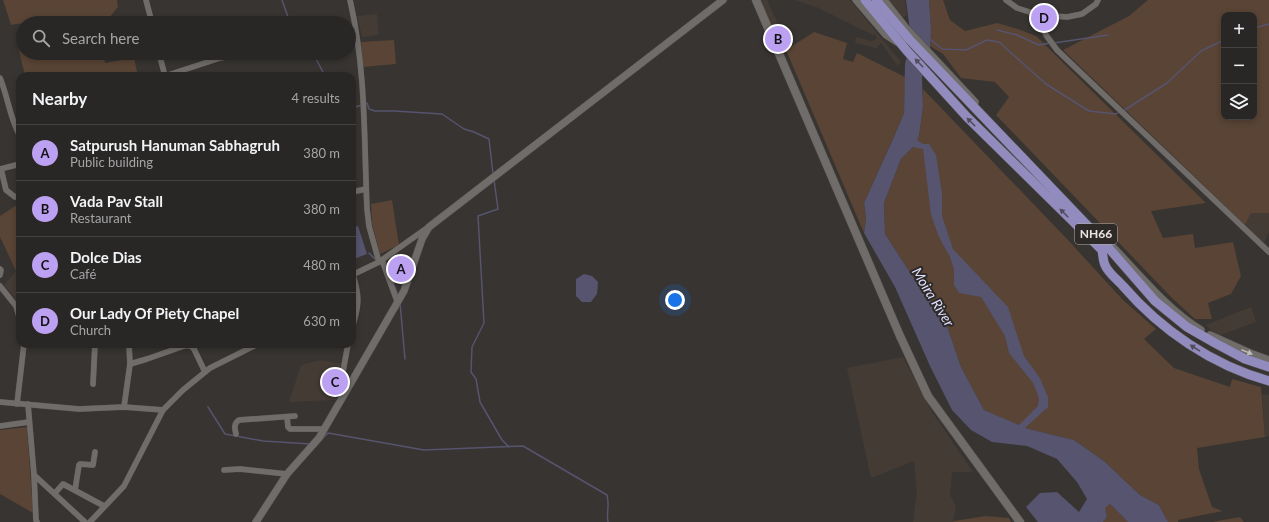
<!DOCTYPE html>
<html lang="en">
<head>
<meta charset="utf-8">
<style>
	body { margin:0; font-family:Lato,sans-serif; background:#353332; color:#f1f3f6 }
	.controls { position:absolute; right:12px; top:12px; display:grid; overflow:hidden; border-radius:8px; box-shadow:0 2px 6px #0003 }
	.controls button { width:36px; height:36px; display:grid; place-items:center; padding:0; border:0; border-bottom:1px solid #454442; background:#292725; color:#f1f3f6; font:20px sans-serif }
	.you { position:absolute; left:675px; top:300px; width:14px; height:14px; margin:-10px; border:3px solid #fff; border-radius:50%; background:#1a73e8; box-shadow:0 0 0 6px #1a73e833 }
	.badge { display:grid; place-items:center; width:26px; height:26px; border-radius:50%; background:#bca0f2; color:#111; font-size:13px; font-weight:700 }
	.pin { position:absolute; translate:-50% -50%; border:2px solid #fff; box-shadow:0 1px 4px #0006 }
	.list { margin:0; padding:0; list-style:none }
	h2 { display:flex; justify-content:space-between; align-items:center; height:52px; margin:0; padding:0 16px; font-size:17px }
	h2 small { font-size:13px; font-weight:400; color:#a5a5a7 }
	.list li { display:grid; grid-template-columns:26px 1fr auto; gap:12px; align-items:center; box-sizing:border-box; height:56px; padding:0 16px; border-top:1px solid #454442 }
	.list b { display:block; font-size:15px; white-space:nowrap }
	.list p { margin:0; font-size:13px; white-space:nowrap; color:#a5a5a7 }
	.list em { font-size:13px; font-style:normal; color:#a5a5a7 }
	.icon { flex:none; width:22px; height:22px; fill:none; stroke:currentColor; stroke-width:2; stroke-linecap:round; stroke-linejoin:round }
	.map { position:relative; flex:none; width:1269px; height:522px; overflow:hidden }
	.search { position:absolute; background:#292725; box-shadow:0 2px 6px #0003; left:16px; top:16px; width:340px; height:44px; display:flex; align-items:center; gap:10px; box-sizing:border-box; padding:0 14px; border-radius:22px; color:#a5a5a7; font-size:15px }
	.panel { position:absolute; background:#292725; box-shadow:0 2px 6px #0003; left:16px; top:72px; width:340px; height:276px; border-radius:12px }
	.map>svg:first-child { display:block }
</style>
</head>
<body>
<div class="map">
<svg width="1269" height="522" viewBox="0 0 1269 522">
	<rect width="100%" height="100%" fill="#373431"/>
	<g fill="#443b35">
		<path d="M760,0H767L778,24L771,27Z"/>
		<path d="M794,0H850L901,62L898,66L881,43L876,48L855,43L856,37L872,41L877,38L875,34L873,35L819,8Z"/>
		<path d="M888,0H905L907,15L901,18Z"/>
		<path d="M377,14L379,35L362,37L357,16Z"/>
		<path d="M1251,213H1269V232L1264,243L1245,225Z"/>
		<path d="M20,269V305L4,285L16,271Z"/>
		<path d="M1251,307L1256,322L1218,336L1206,325Z"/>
		<path d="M903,357L932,412L973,472H952L950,495L956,506L953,522H913L917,491L914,461L871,478L847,368Z"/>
		<path d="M321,360L341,364L339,392L336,400L289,402L301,365Z"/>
		<path d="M1262,394L1269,395V436L1265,437Z"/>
	</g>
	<g fill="#594435" fill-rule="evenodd">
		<path d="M3,0H117L118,7L105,23H23L11,25Z"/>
		<path d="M929,0H943L950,20L965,31L997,23L1018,29L1036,36L1206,203L1151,211L1163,238L1193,234L1195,248L1233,242L1241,276L1231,294L1208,303L1212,319H1195L1172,298L996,115L1009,97L995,82L961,78L943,54L930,46L931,29Z"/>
		<path d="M1148,0H1269V213H1251L1245,225L1063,50L1129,16ZM1224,15H1254V117H1224Z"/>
		<path d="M814,32L847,43L843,59L853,62L857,53L905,77L904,113L893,139L864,203L866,218L864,233L786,50Z"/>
		<path d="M23,35V53H103L105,63L134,58L138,76H25L16,38Z"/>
		<path d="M394,40L396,64L363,67L361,42Z"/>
		<path d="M923,89L1068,240L1123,300L1156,329L1144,339L1174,368L1230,387L1232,379L1261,387L1265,437L1197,448L1199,469L1212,507L1223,511L1178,520V522H1168L1159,505L1140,495L1104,461L1074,440L1025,428L984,410L961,367L945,320L913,277L885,234L884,203L901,159L913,147L919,136L923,107Z"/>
		<path d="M392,200L399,245L380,254L372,224L371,204Z"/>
		<path d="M20,203V269L16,271L0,237V216Z"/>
		<path d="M27,427L33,513L0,494V430Z"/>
		<path d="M1110,504L1128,522H1103L1107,517L1104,508Z"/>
		<path d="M985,516L1009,518L1011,522H953L954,521Z"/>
		<path d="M1240,517L1244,522H1212Z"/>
	</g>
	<g fill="#56546e" fill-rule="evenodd">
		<path d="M906,0H929L931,29L930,51L922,77L923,107L919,136L917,140L923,144H929L936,155L942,193V216L953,249L1008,307L1024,356L1040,378L1048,397V407L1025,428L1074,440L1104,461L1140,495L1159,505L1168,522H1128L1110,504L1105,508L1107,517L1103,522H1038L1026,507L1040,493L1057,492L1079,512L1087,499L1077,482L1057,459L1027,446L992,442L971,430L952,410L930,366L895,287L864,233L866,218L864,203L893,139L904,113L905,64L909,48L910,31ZM913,147L923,149L931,215L939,237L950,257L954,269V285L959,293L981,297L1005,336L1009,353L1033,383L1039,398L1038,406L1019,425L984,410L961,367L945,320L913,277L885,234L884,203L901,159Z"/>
		<path d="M358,226L367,254L354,259L352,253V228Z"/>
		<path d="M584,274L592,276L598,282L597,294L591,302H582L576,296V279Z"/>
	</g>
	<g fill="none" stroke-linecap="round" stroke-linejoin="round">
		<g stroke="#56546e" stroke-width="1.5">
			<path d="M282,0L288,17L293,23"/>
			<path d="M1254,28L1269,24"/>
			<path d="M997,30L1017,35L1039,45L1050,43"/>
			<path d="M930,39L942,49L966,50L987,40L999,42L1046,84L1089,111L1116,114L1119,112"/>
			<path d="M1054,43L1108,35"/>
			<path d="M313,53L325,76"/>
			<path d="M365,104L367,103L369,109L375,111H394L442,114L464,129L474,132L489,139L493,174"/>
			<path d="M352,108L362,105"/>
			<path d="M1123,111L1167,83L1201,51L1224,40"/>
			<path d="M494,180L498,209L478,216L484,323L472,347L471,372L476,379L480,402L502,440L509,447"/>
			<path d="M369,253L375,259"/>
			<path d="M387,267L398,295"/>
			<path d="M400,303L405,359"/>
			<path d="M208,407L225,434L263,441L311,444"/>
			<path d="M322,439L328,433L424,450L523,446L607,495C610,507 606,512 608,522"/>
		</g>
		<g stroke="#53504e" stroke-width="6">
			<g id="minor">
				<path d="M146,0L152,23"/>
				<path d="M350,0C366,69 364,139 367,209L369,226L379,262"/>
				<path d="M1006,0L1017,8L1039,15L1067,17L1082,14L1096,4L1098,0"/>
				<path d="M1039,15L1046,35L1057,50L1269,252"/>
				<path d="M152,23L179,19"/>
				<path d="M159,53L165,76"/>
				<path d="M165,76L220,58L244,53"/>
				<path d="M0,78C8,97 10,119 20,136"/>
				<path d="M0,169L20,164"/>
				<path d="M1,169L6,190L15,197L20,195"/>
				<path d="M352,192L366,189"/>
				<path d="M382,260L397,301"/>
				<path d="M0,269L1,270L0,275"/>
				<path d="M352,275L379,262L427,228"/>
				<path d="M0,286L16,306L20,320"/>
				<path d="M352,328C359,306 360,297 353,275"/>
				<path d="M130,364L147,359L184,346C188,345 191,345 194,349L205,372"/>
				<path d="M93,384L95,344"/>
				<path d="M344,391L342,377L348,344"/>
				<path d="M0,402L79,409L124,407L163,410"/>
				<path d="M17,404L24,344"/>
				<path d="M28,404L34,475L85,522"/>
				<path d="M124,407L130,364L129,344"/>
				<path d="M287,417L288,427L290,429H324"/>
				<path d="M0,426L29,422"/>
				<path d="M236,434C235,429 233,424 239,420L295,416"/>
				<path d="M224,470L240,469L287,474"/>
				<path d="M34,475L36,520L37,522"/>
				<path d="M75,490L79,465L80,464L93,465L95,452"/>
				<path d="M55,493L63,484L104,506"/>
				<path d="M90,522L124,486L163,410L183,390L210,368L258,344"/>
			</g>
		</g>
		<g stroke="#53504e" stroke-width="8">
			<g id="tertiary">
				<path d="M856,0L886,35L897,42"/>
				<path d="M884,0L906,28L975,102"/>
				<path d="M1113,247C1140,275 1168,310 1201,330"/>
				<path d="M1210,335L1250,353L1269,360"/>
				<path d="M256,522L287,474L319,438L404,291L422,239L429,227L723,0"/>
			</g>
		</g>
		<g stroke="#53504e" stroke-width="9">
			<path id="secondary" d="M756,0L900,336L928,396L1020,522"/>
		</g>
		<g stroke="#53504e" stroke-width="10">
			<g id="trunk">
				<path d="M865,0L907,51L967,117L1102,250C1103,255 1103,261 1105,265C1108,273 1118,280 1123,286C1161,330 1212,365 1269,381"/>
				<path d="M876,0L909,39L1107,246L1155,301L1187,327L1215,343L1245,359L1269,367"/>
			</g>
		</g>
		<use href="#minor" stroke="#6f6c69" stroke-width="5.5"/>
		<use href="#tertiary" stroke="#6f6c69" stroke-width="7"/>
		<use href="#secondary" stroke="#6f6c69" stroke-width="8"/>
		<use href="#trunk" stroke="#928cbe" stroke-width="9"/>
	</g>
	<defs><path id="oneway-solid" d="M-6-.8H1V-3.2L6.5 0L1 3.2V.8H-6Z"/></defs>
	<g fill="#504c5c">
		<use href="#oneway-solid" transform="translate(919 63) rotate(-134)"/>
		<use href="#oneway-solid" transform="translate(971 122) rotate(-135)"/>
		<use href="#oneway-solid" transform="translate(1064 213) rotate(-135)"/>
		<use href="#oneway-solid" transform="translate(1195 348) rotate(-148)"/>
	</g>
	<use fill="#bebbba" href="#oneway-solid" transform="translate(1247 352) rotate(22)"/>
	<g text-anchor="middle" stroke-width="4" stroke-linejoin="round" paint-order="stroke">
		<rect fill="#2d2a27" stroke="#b1aeac" stroke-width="1" x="1075" y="224" width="42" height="20" rx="3"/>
		<g font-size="12" font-weight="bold" fill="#e9e6e5">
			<text x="1096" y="238">NH66</text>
		</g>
		<g font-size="14" font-style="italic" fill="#dfddfd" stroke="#2d2a27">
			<text transform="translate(933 297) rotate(58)" y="5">Moira River</text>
		</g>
	</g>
</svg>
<div class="controls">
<button>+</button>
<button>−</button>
<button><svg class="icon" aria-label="layers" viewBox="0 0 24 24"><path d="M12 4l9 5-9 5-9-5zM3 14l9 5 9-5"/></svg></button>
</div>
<div class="you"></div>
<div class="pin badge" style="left:401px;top:269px">A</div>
<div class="pin badge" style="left:778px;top:39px">B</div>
<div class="pin badge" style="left:335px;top:382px">C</div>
<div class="pin badge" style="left:1044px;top:18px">D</div>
<div class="search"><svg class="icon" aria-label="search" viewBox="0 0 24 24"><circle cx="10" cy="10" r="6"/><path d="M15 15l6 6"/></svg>Search here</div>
<section class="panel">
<h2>Nearby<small>4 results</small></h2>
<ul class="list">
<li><span class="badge">A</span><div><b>Satpurush Hanuman Sabhagruh</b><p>Public building</p></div><em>380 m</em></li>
<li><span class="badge">B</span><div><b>Vada Pav Stall</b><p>Restaurant</p></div><em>380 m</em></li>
<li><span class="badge">C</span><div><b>Dolce Dias</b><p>Café</p></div><em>480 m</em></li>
<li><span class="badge">D</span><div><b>Our Lady Of Piety Chapel</b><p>Church</p></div><em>630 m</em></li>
</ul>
</section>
</div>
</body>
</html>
